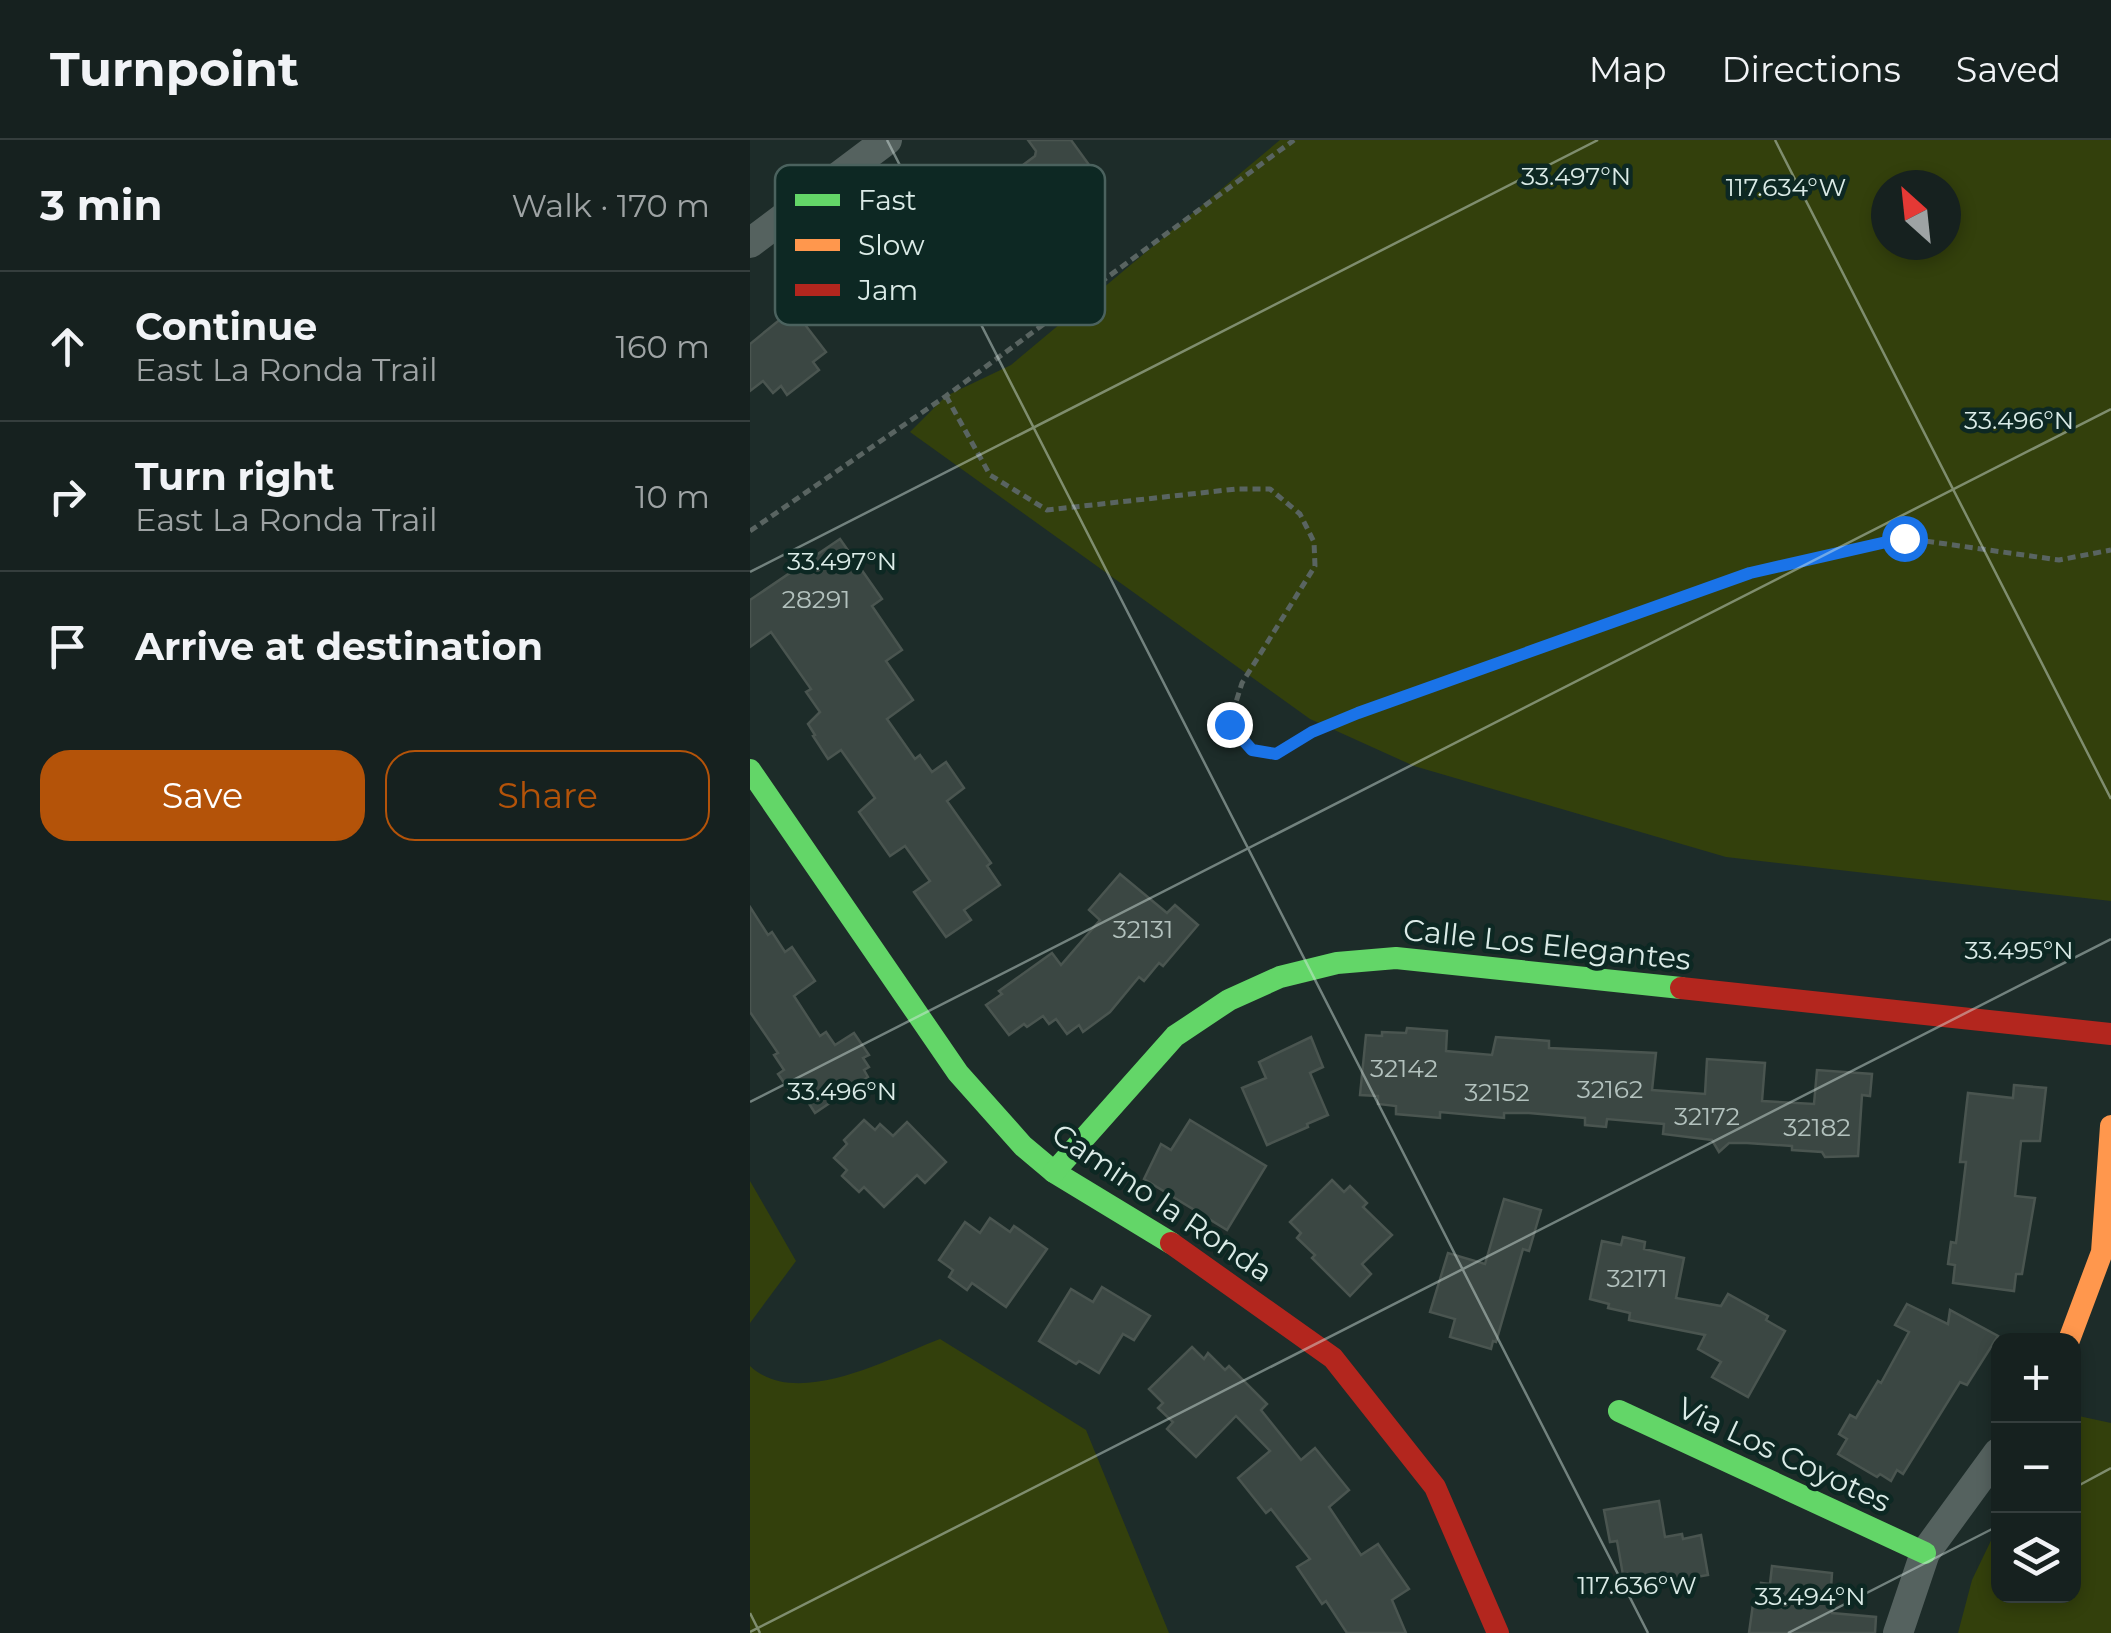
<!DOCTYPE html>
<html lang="en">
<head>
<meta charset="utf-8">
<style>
	body { margin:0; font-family:Montserrat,sans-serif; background:#1f2928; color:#f1f3f6 }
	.controls { position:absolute; right:30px; bottom:30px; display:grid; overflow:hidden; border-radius:20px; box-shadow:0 5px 15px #0003 }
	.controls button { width:90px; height:90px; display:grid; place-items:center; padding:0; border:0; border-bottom:2px solid #353e3d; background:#16211f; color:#f1f3f6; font:50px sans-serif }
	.compass { position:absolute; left:1121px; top:30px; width:90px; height:90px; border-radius:50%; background:#16211f; box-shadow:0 5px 15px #0003; rotate:333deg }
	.stop { position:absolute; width:30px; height:30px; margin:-22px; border:8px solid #1a73e8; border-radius:50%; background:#fff }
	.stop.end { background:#1a73e8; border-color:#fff; box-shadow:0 2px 10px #0008 }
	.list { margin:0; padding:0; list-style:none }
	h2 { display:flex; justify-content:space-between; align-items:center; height:130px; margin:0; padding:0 40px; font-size:42px }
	h2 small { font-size:32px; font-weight:400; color:#9ea3a4 }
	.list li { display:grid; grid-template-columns:65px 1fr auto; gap:30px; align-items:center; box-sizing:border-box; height:150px; padding:0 40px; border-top:2px solid #353e3d }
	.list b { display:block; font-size:38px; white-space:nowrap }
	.list p { margin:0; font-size:32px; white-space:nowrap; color:#9ea3a4 }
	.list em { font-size:32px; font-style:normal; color:#9ea3a4 }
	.actions { display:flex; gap:20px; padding:30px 40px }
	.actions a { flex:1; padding:22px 0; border:2px solid #b45309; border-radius:30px; text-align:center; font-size:35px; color:#b45309 }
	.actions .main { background:#b45309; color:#fff }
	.icon { flex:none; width:55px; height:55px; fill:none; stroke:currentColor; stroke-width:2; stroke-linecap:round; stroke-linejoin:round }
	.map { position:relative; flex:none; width:1361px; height:1493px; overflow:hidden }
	header { display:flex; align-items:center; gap:60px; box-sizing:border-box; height:140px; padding:0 50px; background:#16211f; border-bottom:2px solid #353e3d }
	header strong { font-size:48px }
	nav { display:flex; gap:55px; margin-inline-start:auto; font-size:35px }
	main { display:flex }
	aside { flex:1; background:#16211f }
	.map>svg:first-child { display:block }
</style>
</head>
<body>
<header>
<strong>Turnpoint</strong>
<nav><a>Map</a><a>Directions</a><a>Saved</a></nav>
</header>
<main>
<aside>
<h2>3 min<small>Walk · 170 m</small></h2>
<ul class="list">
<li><svg class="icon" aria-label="ahead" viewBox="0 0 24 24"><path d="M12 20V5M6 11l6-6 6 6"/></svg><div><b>Continue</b><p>East La Ronda Trail</p></div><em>160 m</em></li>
<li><svg class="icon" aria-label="right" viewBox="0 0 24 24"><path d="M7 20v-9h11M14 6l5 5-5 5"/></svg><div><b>Turn right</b><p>East La Ronda Trail</p></div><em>10 m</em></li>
<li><svg class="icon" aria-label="arrive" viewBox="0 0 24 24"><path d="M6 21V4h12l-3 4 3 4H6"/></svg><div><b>Arrive at destination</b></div></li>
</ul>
<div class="actions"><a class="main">Save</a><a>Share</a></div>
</aside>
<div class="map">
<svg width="1361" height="1493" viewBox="0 0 1361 1493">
	<rect width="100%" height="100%" fill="#1d2c29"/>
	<g fill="#33400c" fill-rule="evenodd">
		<path d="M530,0H1361V761L976,717L664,626L560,579L160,292L196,256L261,225ZM1196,45V105H1136V45Z"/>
		<path d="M0,1041L46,1121L0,1183Z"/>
		<path d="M190,1199L336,1290L419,1493H0V1226C47,1270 139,1218 190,1199Z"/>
		<path d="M1324,1275L1361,1283V1493H1208L1222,1440L1248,1386V1456H1324Z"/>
	</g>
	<g fill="#3b4743" stroke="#4a5550" stroke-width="2.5">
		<path d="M278,0H321L350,40L320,63L324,68L298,87L271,52L281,44L269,28L285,16L286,11Z"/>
		<path d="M43,169L76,212L63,222L69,230L37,255L31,246L23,253L13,241L0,251V204Z"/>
		<path d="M90,399L132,459L122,466L152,510L136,521L163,560L137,579L165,619L170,615L182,632L196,622L214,648L197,661L241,723L237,726L250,745L214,770L221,780L196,797L164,752L180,741L155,706L140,716L109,672L125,658L91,610L78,619L63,596L65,595L58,584L70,572L56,552L61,549L21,492L0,507V460Z"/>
		<path d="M370,734L417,773L425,765L448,785L413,826L409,823L394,841L389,837L360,872L333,892L329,885L317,894L306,879L299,884L293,876L277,887L274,884L259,895L236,865L252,854L249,851L302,813L311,825L350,780L339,770Z"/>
		<path d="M0,767L18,795L22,792L35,812L42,807L65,841L44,856L70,896L76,892L85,905L104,893L119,915L113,918L119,927L114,930L118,937L65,973L49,948L41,953L28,934L34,930L24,915L28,913L0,872Z"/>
		<path d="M657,888L697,891L696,911L742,915L746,897L799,901V908L906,913L902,950L955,954L957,919L1015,923L1012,961L1064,964L1067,930L1122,934L1120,956L1112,955L1108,1016L1075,1017L1072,1012L1042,1010V1006L997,1003H979L969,1012L962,1000L913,994L914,984L857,979L856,987L835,985V978L779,973H754V978L690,972V978L646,974V966L628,964V956L610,955L616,895L632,896V892L656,893Z"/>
		<path d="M561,897L573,927L560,933L578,975L557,984L558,987L517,1005L492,948L516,938L509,922Z"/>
		<path d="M1264,945L1296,948L1290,1001H1271L1265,1056L1285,1058L1272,1134H1266L1264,1151L1203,1143L1205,1125L1198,1124L1201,1102L1206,1103L1216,1022H1210L1218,953L1263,958Z"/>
		<path d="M114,980L125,990L130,984L143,996L157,982L196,1022L175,1043L167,1035L134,1067L114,1047L109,1052L92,1036L97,1030L84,1018L97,1004L94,1000Z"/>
		<path d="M440,980L516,1026L477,1090L394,1039L411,1004L421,1010Z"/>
		<path d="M582,1040L594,1052L600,1046L617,1063L613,1067L642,1095L612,1124L621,1134L600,1156L562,1118L565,1115L547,1098L551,1093L540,1082Z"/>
		<path d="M754,1059L791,1070L779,1111L773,1109L746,1202L743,1201L741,1209L700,1197L705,1179L680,1172L698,1113L735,1124Z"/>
		<path d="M240,1078L260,1092L264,1086L297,1109L256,1167L222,1143L217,1150L199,1137L203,1130L189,1120L215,1082L230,1093Z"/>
		<path d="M873,1097L895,1102L894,1109L934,1118L926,1158L971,1166L978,1154L1018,1176L1016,1180L1035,1191L998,1257L962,1237L971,1222L948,1209L955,1195L879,1180L880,1173L858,1168L859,1164L840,1159L852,1101L871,1105Z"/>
		<path d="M352,1147L400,1176L384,1200L373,1194L349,1233L329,1221L326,1224L289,1201L321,1149L343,1162Z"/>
		<path d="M1157,1164L1198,1184L1200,1170L1248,1196L1217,1245L1210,1242L1153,1334L1147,1330L1141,1341L1130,1334L1127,1337L1088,1314L1097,1299L1089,1294L1100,1275L1106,1278L1128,1241L1131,1243L1159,1192L1145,1185Z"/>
		<path d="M442,1207L454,1219L458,1213L475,1230L479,1226L517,1264L511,1270L551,1320L565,1308L599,1350L579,1367L611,1415L628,1404L659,1449L642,1460L656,1493H597L576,1461L572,1464L547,1427L560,1419L521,1369L516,1373L488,1338L520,1311L486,1276L446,1317L417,1289L423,1282L408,1268L413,1263L399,1249Z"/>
		<path d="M909,1361L915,1397L932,1394L933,1399L951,1395L958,1435L911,1443L909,1449L876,1452L867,1401L860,1402L854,1370Z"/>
		<path d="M1022,1426L1082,1433L1081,1448L1084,1449L1082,1473L1126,1477L1125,1493H999L1003,1464L1009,1465L1011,1443L1020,1444Z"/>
	</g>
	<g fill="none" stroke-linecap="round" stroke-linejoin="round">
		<g stroke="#596461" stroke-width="5" stroke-dasharray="8 5" stroke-linecap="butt">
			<path d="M196,256L240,335L297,370L486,349H520L550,374L564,402L565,426L492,543L479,584L501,610L526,613L562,592L608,573L1000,433L1154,398L1309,420L1361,410"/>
			<path d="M0,391L196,256L544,0"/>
		</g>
		<g stroke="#55625f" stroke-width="30">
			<path d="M0,103L137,0"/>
			<path d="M1148,1493L1175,1413L1248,1313"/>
		</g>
		<g stroke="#63d668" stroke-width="22">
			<path d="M0,630L208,933L273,1006L304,1032L421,1103"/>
			<path d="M304,1032L425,896L479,860L530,837L587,823L646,818L931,848"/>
			<path d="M869,1271L1175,1413"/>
		</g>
		<path stroke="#ff974d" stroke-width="22" d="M1319,1200L1352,1112L1361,986"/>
		<g stroke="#b3261e" stroke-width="22">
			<path d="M931,848L1361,894"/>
			<path d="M421,1103L583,1218L685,1347L748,1493"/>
		</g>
	</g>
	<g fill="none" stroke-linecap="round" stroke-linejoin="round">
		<path stroke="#1a73e8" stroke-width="12" d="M479,584L502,610L526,614L562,592L608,573L1000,433L1154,398"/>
	</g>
	<path fill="none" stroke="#dbebe7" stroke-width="2.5" stroke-opacity="0.45" d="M137,0L898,1493M1025,0L1361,659M0,432L848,0M0,962L1361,269M1324,1348L1361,1328M0,1473L10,1493M0,1492L1361,799M1038,1493L1248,1386"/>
	<g text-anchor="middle" stroke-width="9" stroke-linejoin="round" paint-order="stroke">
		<g font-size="25" fill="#b3c2be">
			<text x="66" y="468">28291</text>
			<text x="393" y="798">32131</text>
			<text x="654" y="937">32142</text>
			<text x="860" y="958">32162</text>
			<text x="747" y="961">32152</text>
			<text x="957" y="985">32172</text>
			<text x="1067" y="996">32182</text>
			<text x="887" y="1147">32171</text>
		</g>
		<g font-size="30" fill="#dbebe7" stroke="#0d2823">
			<text transform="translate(797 805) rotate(6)" y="10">Calle Los Elegantes</text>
			<text transform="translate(412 1063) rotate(34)" y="10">Camino la Ronda</text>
			<text transform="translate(1034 1315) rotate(25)" y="10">Via Los Coyotes</text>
		</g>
	</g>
	<rect x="25" y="25" width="330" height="160" rx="15" fill="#0d2823" stroke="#4b625e" stroke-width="2.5"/>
	<rect x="45" y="54" width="45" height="12" fill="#63d668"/>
	<rect x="45" y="99" width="45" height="12" fill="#ff974d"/>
	<rect x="45" y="144" width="45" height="12" fill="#b3261e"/>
	<g font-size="28" fill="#dbebe7">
		<text x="108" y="70">Fast</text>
		<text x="108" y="115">Slow</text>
		<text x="108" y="160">Jam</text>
	</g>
	<g font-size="25" text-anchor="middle" fill="#dbebe7" stroke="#0d2823" stroke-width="9" stroke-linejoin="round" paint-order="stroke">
		<text x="826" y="45">33.497°N</text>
		<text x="1036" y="56">117.634°W</text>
		<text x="1269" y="289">33.496°N</text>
		<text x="92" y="430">33.497°N</text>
		<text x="1269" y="819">33.495°N</text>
		<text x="92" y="960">33.496°N</text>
		<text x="887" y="1454">117.636°W</text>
		<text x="1060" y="1465">33.494°N</text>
	</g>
</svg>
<div class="controls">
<button>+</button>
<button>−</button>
<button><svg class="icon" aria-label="layers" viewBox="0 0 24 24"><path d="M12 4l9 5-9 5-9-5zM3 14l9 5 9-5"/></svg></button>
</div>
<svg class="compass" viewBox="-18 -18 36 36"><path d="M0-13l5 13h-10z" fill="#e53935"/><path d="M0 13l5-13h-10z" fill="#9ea3a4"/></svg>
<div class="stop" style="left:1154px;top:398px"></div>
<div class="stop end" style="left:479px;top:584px"></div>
</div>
</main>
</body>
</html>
